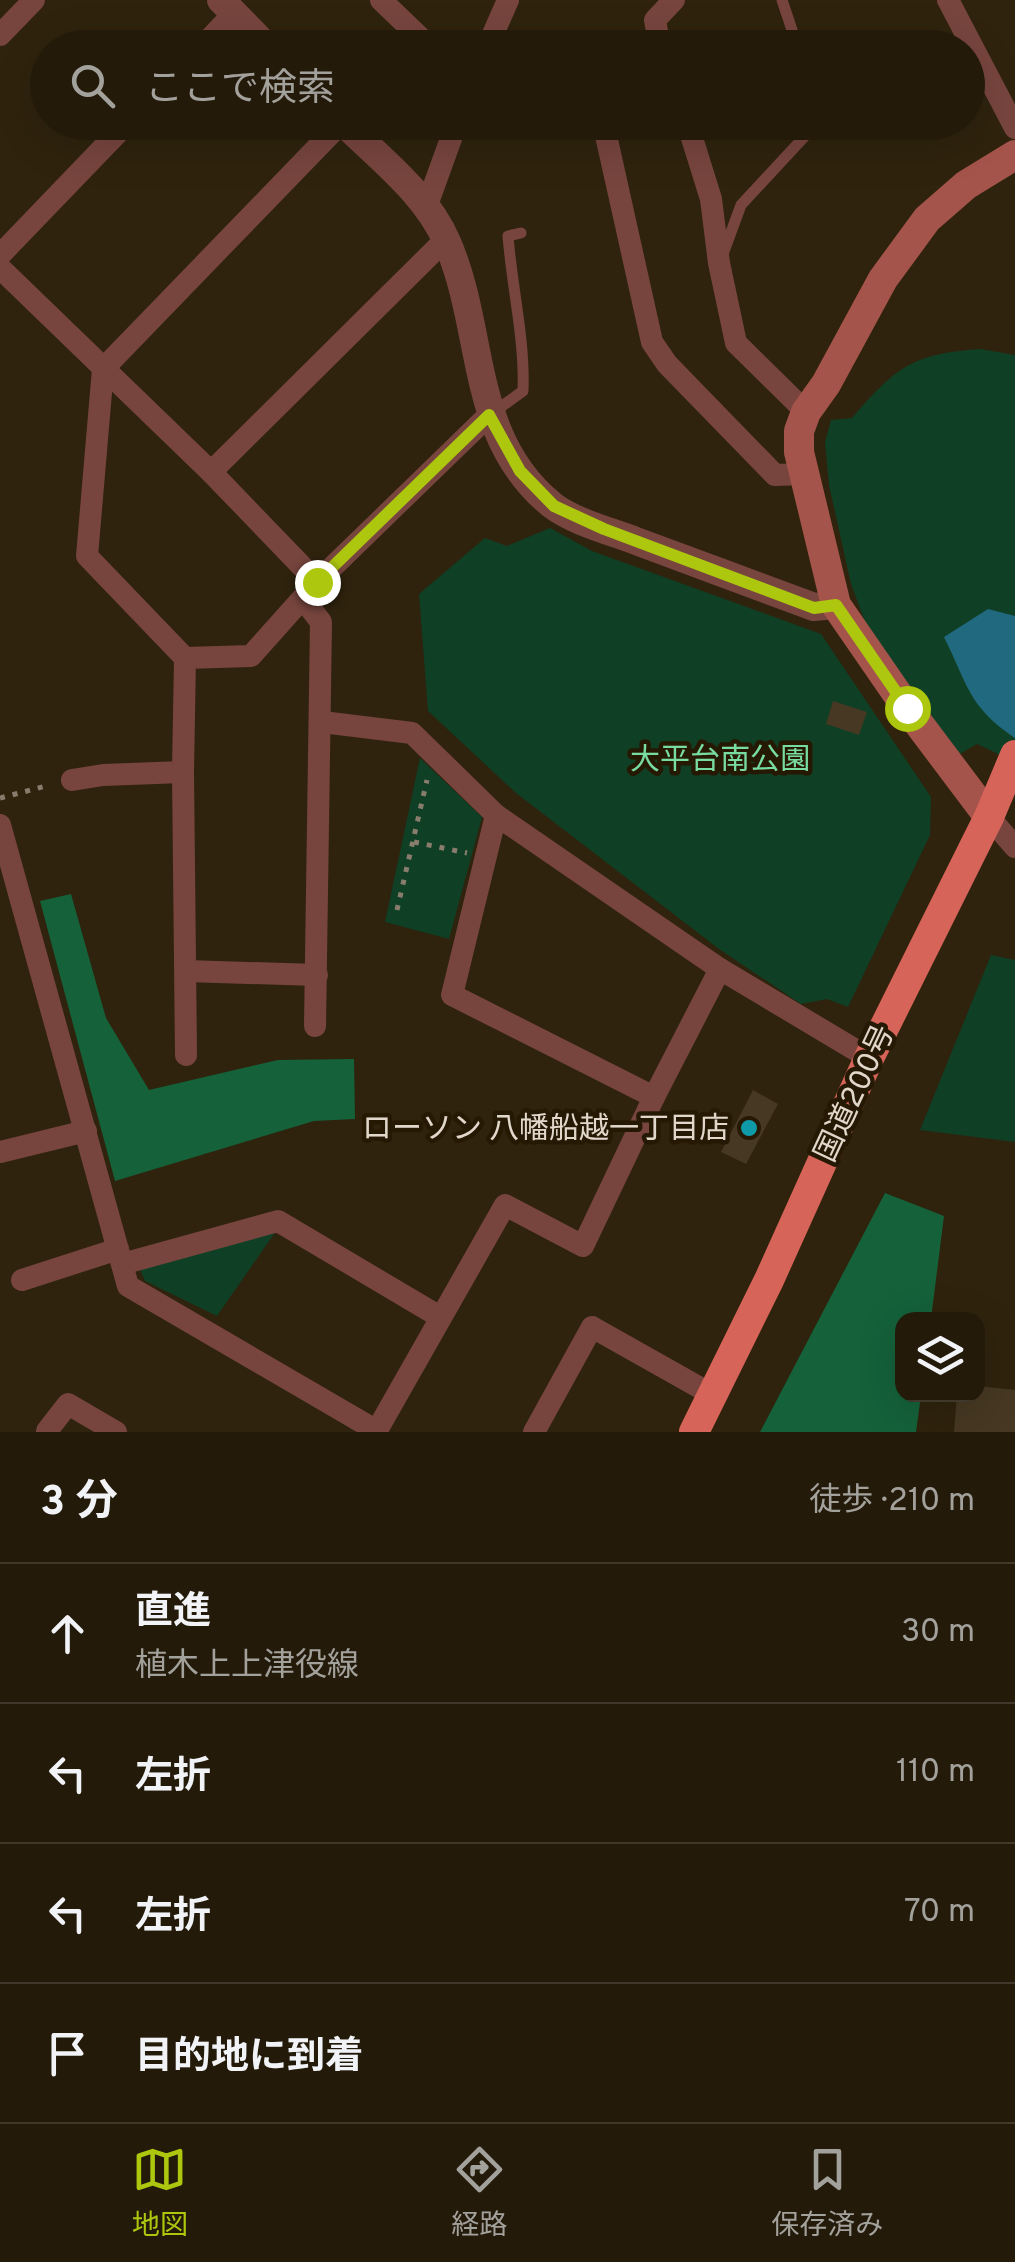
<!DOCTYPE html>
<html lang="ja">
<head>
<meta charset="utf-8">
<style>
	body { margin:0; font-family:Overpass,"Noto Sans JP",sans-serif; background:#2f2718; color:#f1f3f6 }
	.controls { position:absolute; right:30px; bottom:30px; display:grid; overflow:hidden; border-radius:20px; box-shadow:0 10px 40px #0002 }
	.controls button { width:90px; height:90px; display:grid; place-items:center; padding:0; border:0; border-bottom:2px solid #40382b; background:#231a0a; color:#f1f3f6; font:50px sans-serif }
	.stop { position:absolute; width:30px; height:30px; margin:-22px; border:8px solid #adc60e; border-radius:50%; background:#fff }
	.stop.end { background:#adc60e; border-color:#fff; box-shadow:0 2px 10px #0008 }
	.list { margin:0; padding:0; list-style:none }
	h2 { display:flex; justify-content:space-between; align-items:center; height:130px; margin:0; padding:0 40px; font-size:42px }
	h2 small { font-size:32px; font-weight:400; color:#a3a19c }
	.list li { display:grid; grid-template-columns:65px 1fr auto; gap:30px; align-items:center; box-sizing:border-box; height:140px; padding:0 40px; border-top:2px solid #40382b }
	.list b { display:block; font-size:38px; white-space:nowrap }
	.list p { margin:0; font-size:32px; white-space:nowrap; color:#a3a19c }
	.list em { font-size:32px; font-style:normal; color:#a3a19c }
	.icon { flex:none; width:55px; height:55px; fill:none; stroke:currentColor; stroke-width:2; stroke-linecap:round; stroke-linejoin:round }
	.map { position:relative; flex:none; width:1015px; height:1432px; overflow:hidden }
	.search { position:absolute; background:#231a0a; box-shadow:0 10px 40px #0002; left:30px; right:30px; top:30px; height:110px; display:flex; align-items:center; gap:25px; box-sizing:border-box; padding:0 35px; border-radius:55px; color:#a3a19c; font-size:38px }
	.sheet { height:690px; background:#231a0a }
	nav { display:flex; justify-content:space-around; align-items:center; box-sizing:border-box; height:140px; border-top:2px solid #40382b; background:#231a0a; font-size:28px; color:#a3a19c }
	nav a { display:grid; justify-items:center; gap:5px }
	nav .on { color:#adc60e }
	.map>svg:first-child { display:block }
</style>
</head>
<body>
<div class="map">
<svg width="1015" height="1432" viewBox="0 0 1015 1432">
	<rect width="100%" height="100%" fill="#2f230d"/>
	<g fill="#0f3f25">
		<path d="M980,349L1015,355V762L977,744L956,756L868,630L851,584L829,485L825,442L831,420L852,418C896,367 912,354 980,349Z"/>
		<path d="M550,528L592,551L821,634L931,797L930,835L848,1007L827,999L801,1004L719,949L516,793L428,711L419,594L485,538L507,546Z"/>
		<path d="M420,758L482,817L449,939L385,922Z"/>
		<path d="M991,955L1015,960V1142L920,1130Z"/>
		<path d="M276,1231L217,1316L145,1281L140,1269Z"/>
	</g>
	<g fill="#14613a">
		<path d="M71,894L106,1018L149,1090L278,1060L354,1059L355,1119L314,1121L115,1181L40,901Z"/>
		<path d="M885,1193L944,1216L931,1319L902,1320V1394L921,1395L916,1432H760Z"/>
	</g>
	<path fill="#21697f" d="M988,609L1015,616V738C968,706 968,685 944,637Z"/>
	<g fill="#463822">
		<path d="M833,701L867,712L859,735L826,724Z"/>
		<path d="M753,1090L778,1104L746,1164L721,1152Z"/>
		<path d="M978,1386L1015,1390V1432H954L957,1394H978Z"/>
	</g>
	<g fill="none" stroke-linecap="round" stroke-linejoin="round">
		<g stroke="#887d6c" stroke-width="5" stroke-dasharray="5 8" stroke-linecap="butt">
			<path d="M0,798L50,785"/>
			<path d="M414,842L467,853"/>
			<path d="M397,910L427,780"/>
		</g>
		<g stroke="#77453e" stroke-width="11">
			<path d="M782,0L798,48"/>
			<path d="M723,254L741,205L818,122"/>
			<path d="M494,412L523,391C525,339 512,288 508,236L521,233"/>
		</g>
		<g stroke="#77453e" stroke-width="22">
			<path d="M381,0L431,48"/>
			<path d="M948,0L1015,128"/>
			<path d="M0,35L34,0"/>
			<path d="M201,48L234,13"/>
			<path d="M487,48L508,0"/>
			<path d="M660,48L655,20L674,0"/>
			<path d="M603,122L652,342L667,364L775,475L804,474"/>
			<path d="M687,122L711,199L719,263L736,343L806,412"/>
			<path d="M427,205L457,122"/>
			<path d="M0,255L128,122"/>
			<path d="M0,268L211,472L317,582"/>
			<path d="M211,472L446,239"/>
			<path d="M304,600L321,622L315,1026"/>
			<path d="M185,658L251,656L317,582L489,415"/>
			<path d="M322,722L412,733L496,815L720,969L869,1058"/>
			<path d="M72,780L103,775L183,772"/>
			<path d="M496,815L452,995L654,1097"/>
			<path d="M989,817L1015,847"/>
			<path d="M0,825L128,1286L377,1431"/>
			<path d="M186,971L317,975"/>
			<path d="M186,1055L183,772L185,658L87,556L103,369L342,122"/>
			<path d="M0,1152L86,1131"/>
			<path d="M122,1264L278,1221L440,1317"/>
			<path d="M22,1280L118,1249"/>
			<path d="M47,1431L68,1404L116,1432"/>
			<path d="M376,1432L505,1205L583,1246L654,1097L720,969"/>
			<path d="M534,1432L592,1327L711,1394"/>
		</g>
		<g stroke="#77453e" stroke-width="28">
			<path d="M221,0L268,48"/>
			<path d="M343,122C380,159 426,193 447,242C486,331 468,437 552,505C574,522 610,531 636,541C695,563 755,585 814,607L836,605"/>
		</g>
		<path stroke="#a4544a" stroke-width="30" d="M989,817L907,708L836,605L799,452V431L806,412L826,384L883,279L927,219L966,185L1015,155"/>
		<path stroke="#d66458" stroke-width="30" d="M694,1432L769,1280L869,1058L989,817L1015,755"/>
	</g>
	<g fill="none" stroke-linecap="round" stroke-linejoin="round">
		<path stroke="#adc60e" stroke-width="12" d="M317,582L489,415L520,471L554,506L604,529L814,608L836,605L907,708"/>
	</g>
	<circle fill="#0f9aa8" stroke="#261904" stroke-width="4" cx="749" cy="1128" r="10"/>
	<g text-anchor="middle" stroke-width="9" stroke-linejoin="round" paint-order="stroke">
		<g font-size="30" fill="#78dba0" stroke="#261904">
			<text x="720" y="769">大平台南公園</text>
		</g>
		<g font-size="30" fill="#e1d8cb" stroke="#261904">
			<text transform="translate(854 1093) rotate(-65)" y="10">国道200号</text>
		</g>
		<g font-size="30" fill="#e1d8cb" stroke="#261904" text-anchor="end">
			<text x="729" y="1138">ローソン 八幡船越一丁目店</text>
		</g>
	</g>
</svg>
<div class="controls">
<button><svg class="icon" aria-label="layers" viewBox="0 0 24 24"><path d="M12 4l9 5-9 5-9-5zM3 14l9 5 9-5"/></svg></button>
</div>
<div class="stop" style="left:907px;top:708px"></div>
<div class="stop end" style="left:317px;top:582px"></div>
<div class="search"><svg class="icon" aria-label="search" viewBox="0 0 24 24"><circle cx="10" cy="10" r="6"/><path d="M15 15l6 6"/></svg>ここで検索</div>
</div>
<section class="sheet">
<h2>3 分<small>徒歩 · 210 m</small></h2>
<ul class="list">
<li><svg class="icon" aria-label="ahead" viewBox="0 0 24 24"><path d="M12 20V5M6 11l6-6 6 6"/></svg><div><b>直進</b><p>植木上上津役線</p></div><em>30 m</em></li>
<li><svg class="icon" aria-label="left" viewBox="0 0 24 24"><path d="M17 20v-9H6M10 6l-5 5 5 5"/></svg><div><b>左折</b></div><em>110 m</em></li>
<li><svg class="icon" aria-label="left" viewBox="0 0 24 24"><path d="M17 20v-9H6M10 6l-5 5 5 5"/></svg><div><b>左折</b></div><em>70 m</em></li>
<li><svg class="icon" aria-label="arrive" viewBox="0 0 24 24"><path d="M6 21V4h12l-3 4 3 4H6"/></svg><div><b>目的地に到着</b></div></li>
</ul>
</section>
<nav>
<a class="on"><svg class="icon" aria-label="map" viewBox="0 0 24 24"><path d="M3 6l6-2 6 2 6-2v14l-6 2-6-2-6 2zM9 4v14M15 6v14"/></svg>地図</a>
<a><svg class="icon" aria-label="directions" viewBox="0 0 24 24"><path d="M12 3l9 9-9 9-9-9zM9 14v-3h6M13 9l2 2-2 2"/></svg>経路</a>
<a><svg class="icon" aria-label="saved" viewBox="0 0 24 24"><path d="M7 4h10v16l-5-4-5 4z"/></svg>保存済み</a>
</nav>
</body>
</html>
